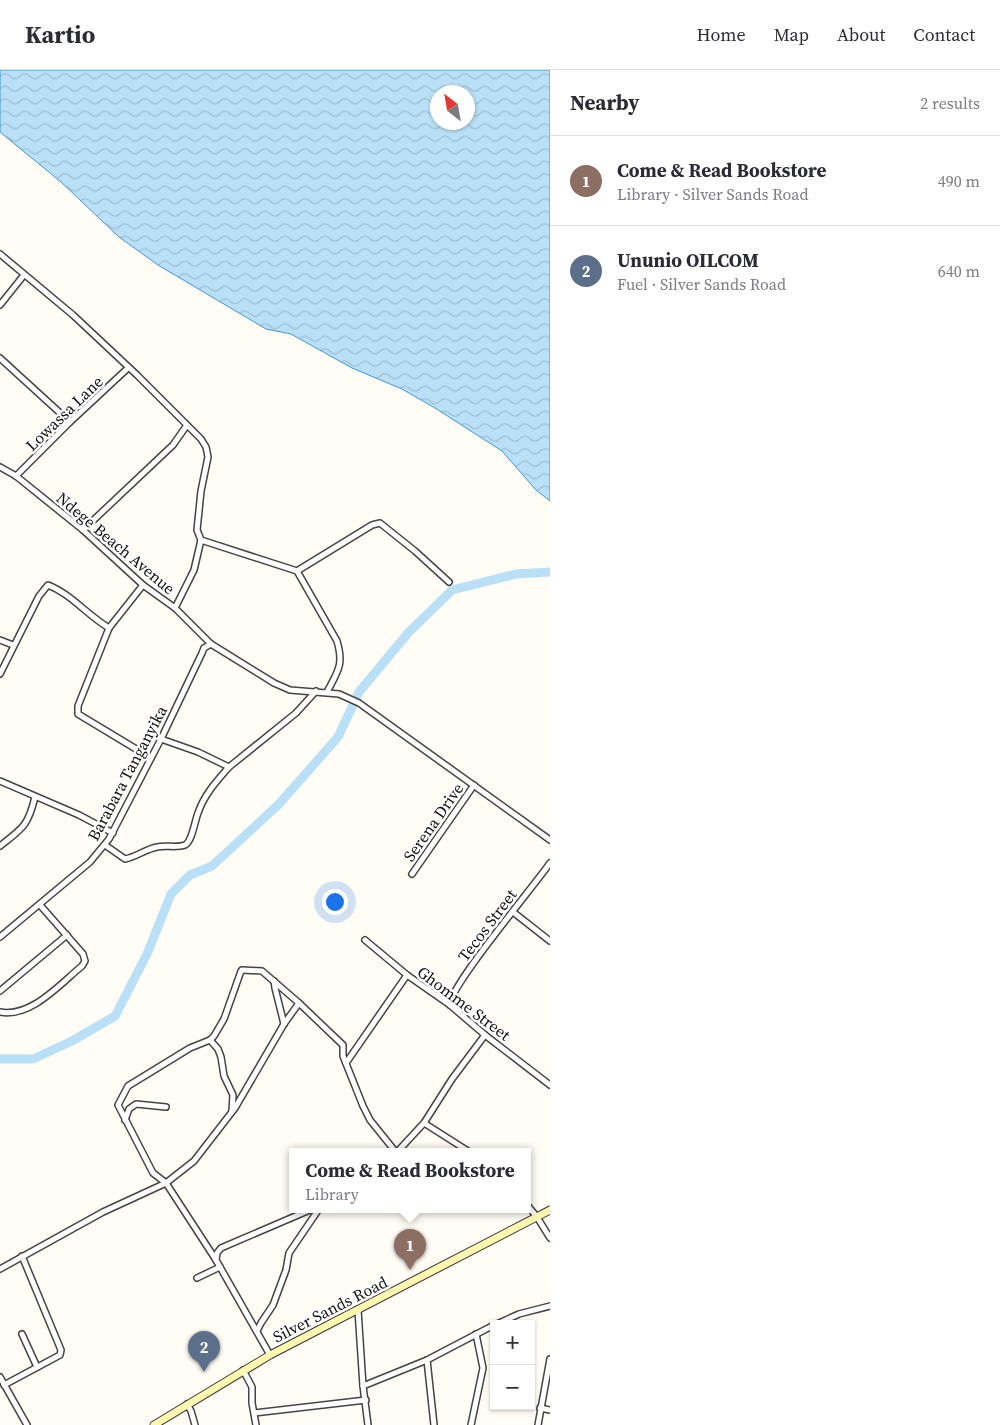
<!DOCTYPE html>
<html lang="en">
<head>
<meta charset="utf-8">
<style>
	body { margin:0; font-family:"Source Serif 4",serif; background:#f7f7f7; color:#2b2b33 }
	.controls { position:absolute; right:15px; bottom:15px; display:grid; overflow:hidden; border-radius:0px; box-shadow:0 1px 4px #0004 }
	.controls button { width:45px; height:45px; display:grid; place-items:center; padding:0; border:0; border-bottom:1px solid #e1e1e2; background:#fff; color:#2b2b33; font:25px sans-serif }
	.compass { position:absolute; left:430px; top:15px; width:45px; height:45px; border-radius:50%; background:#fff; box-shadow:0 1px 4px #0004; rotate:329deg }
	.you { position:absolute; left:334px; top:831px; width:18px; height:18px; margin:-12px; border:4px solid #fff; border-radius:50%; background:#1a73e8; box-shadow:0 0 0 8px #1a73e833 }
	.badge { display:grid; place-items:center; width:32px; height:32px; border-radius:50%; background:#c4262e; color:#fff; font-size:16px; font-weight:700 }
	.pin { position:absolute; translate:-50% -41px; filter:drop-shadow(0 1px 2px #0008) }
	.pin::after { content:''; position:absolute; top:26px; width:18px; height:15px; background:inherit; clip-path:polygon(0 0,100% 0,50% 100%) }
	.popup { position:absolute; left:289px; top:1078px; width:242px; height:65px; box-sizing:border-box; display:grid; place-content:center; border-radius:0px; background:#fff; filter:drop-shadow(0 1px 4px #0005); font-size:16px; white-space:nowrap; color:#7c7c81 }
	.popup b { font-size:19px; color:#2b2b33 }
	.popup::after { content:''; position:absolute; left:50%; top:100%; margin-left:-10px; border:10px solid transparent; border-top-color:#fff }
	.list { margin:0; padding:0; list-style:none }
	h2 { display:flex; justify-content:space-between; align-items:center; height:65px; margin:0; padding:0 20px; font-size:21px }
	h2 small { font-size:16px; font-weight:400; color:#7c7c81 }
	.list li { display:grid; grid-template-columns:32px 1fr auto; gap:15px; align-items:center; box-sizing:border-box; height:90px; padding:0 20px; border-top:1px solid #e1e1e2 }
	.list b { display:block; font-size:19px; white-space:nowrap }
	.list p { margin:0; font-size:16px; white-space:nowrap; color:#7c7c81 }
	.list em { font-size:16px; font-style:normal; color:#7c7c81 }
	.map { position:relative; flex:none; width:550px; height:1355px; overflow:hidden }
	header { display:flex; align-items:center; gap:30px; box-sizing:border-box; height:70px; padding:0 25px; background:#fff; border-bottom:1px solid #e1e1e2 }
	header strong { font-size:24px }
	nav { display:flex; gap:28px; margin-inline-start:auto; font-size:18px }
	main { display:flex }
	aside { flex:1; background:#fff }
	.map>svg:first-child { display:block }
</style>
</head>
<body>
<header>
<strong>Kartio</strong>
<nav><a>Home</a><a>Map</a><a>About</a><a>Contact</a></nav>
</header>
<main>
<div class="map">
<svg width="550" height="1355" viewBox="0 0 550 1355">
	<defs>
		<pattern id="water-waves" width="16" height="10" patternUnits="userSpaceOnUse" patternTransform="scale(1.25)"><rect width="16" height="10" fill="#b9e0f7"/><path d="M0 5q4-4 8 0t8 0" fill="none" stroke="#9ebfd3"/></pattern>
	</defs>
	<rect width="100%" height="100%" fill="#fffdf5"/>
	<path fill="url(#water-waves)" stroke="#3f96cf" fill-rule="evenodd" d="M0,0H550V431L536,420L502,381L435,338L402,319L352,298L291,264L266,259L158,195L119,167L61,112L0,62ZM438,22H468V52H438Z"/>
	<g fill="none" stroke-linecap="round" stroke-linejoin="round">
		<path stroke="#b9e0f7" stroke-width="9" d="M0,989H33L72,971L115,946L147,884L171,824L190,805L212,796L279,734L338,667L359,622L408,563L452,520L516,504L550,502"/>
		<g stroke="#444" stroke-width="8">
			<g id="street">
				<path d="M0,184L73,245L137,305L201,369L206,377L208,387L201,421L197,460L201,470L297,501L337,571C344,595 338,601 327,622"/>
				<path d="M0,235L24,205"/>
				<path d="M0,288L70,352"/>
				<path d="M0,397L16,406L83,460L143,515L175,538L211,574L274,613L290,620L339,624L359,633L550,770"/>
				<path d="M16,406L70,352L128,298"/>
				<path d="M83,460L173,375L187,355"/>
				<path d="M297,501L372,455L380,453L415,481L449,512"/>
				<path d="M175,538L194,500L201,470"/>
				<path d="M109,558L78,636V644L151,688"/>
				<path d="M0,570L13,575"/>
				<path d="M0,604L39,526L48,515C71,524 87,545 109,558L143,515"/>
				<path d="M161,669L198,682L229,697"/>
				<path d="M0,711L79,745L113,763"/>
				<path d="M105,775L125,789C136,787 146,779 157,777C166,775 177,778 185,775C192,772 195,750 198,743C204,725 216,712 229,697L296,643L316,621"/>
				<path d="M0,776C23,758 28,756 35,727"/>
				<path d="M412,804L474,715"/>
				<path d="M513,842L550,871"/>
				<path d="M0,867L90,792L109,769L161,669L202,583L204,578L211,574"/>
				<path d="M365,870L407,905L450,935L485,965L550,1015"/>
				<path d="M242,900L262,901L299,933L343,975V986L363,1036L370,1050L395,1081"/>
				<path d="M241,901L224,949L214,966L210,970L190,978L128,1016L118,1035L153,1103L166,1113L216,1190L270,1285"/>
				<path d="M274,911L275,918L284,954"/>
				<path d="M0,921L67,865"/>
				<path d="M450,935C448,918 535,815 550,793"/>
				<path d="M0,942C31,948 60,914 82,896L85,891L83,884L40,835"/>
				<path d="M210,970L218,979L221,987L224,1006L233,1025L232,1041"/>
				<path d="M346,993L407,905"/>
				<path d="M125,1050L129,1039L136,1034L166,1037"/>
				<path d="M424,1053L468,1081"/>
				<path d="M398,1081L424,1053L452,1009L485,965"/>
				<path d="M528,1136L537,1147L550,1168"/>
				<path d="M216,1190L217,1183L221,1178L312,1139"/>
				<path d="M0,1199L103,1142L166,1113L194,1091L235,1038L284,954L299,933"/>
				<path d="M197,1208L220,1197"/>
				<path d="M358,1240L363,1316L368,1355"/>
				<path d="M497,1254L519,1244L550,1236"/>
				<path d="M257,1261L261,1253L273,1235L286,1200L289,1183L319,1139"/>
				<path d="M22,1264L37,1297"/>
				<path d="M427,1290L434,1355"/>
				<path d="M243,1300L252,1317V1333L256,1355"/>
				<path d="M0,1307L27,1355"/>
				<path d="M4,1315L60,1285L61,1280L22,1186"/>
				<path d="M363,1316L427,1290L494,1255"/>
				<path d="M187,1334L191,1341L195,1355"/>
				<path d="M540,1338L550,1340"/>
				<path d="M254,1343L366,1330"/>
				<path d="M471,1355L483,1298L476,1264"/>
				<path d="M538,1355L550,1289"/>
			</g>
		</g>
		<g stroke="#333" stroke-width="9">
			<path id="secondary" d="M154,1355L270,1285L550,1140"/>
		</g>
		<use href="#street" stroke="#fff" stroke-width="5"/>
		<use href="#secondary" stroke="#fff6b0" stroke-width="7"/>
	</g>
	<g text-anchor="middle" stroke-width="5" stroke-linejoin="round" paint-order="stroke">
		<g font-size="16" fill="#111" stroke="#fff">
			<text transform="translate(64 343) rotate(-44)" y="6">Lowassa Lane</text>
			<text transform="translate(116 473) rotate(40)" y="6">Ndege Beach Avenue</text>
			<text transform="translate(127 703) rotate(-62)" y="6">Barabara Tanganyika</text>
			<text transform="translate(433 752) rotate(-55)" y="6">Serena Drive</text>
			<text transform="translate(487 855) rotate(-53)" y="6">Tecos Street</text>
			<text transform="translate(464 933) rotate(37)" y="6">Ghomme Street</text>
			<text transform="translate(330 1239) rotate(-27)" y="6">Silver Sands Road</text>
		</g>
	</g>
</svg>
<div class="controls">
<button>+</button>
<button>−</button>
</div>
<svg class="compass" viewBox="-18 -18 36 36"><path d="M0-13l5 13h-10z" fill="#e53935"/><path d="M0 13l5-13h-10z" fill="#7c7c81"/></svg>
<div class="you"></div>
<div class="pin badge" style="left:410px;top:1200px;background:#8d6e63">1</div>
<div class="popup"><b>Come &amp; Read Bookstore</b>Library</div>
<div class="pin badge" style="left:204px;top:1302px;background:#5c6f8a">2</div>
</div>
<aside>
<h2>Nearby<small>2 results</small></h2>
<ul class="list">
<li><span class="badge" style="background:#8d6e63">1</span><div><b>Come &amp; Read Bookstore</b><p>Library · Silver Sands Road</p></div><em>490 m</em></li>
<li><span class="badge" style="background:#5c6f8a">2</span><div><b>Ununio OILCOM</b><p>Fuel · Silver Sands Road</p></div><em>640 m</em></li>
</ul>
</aside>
</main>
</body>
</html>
